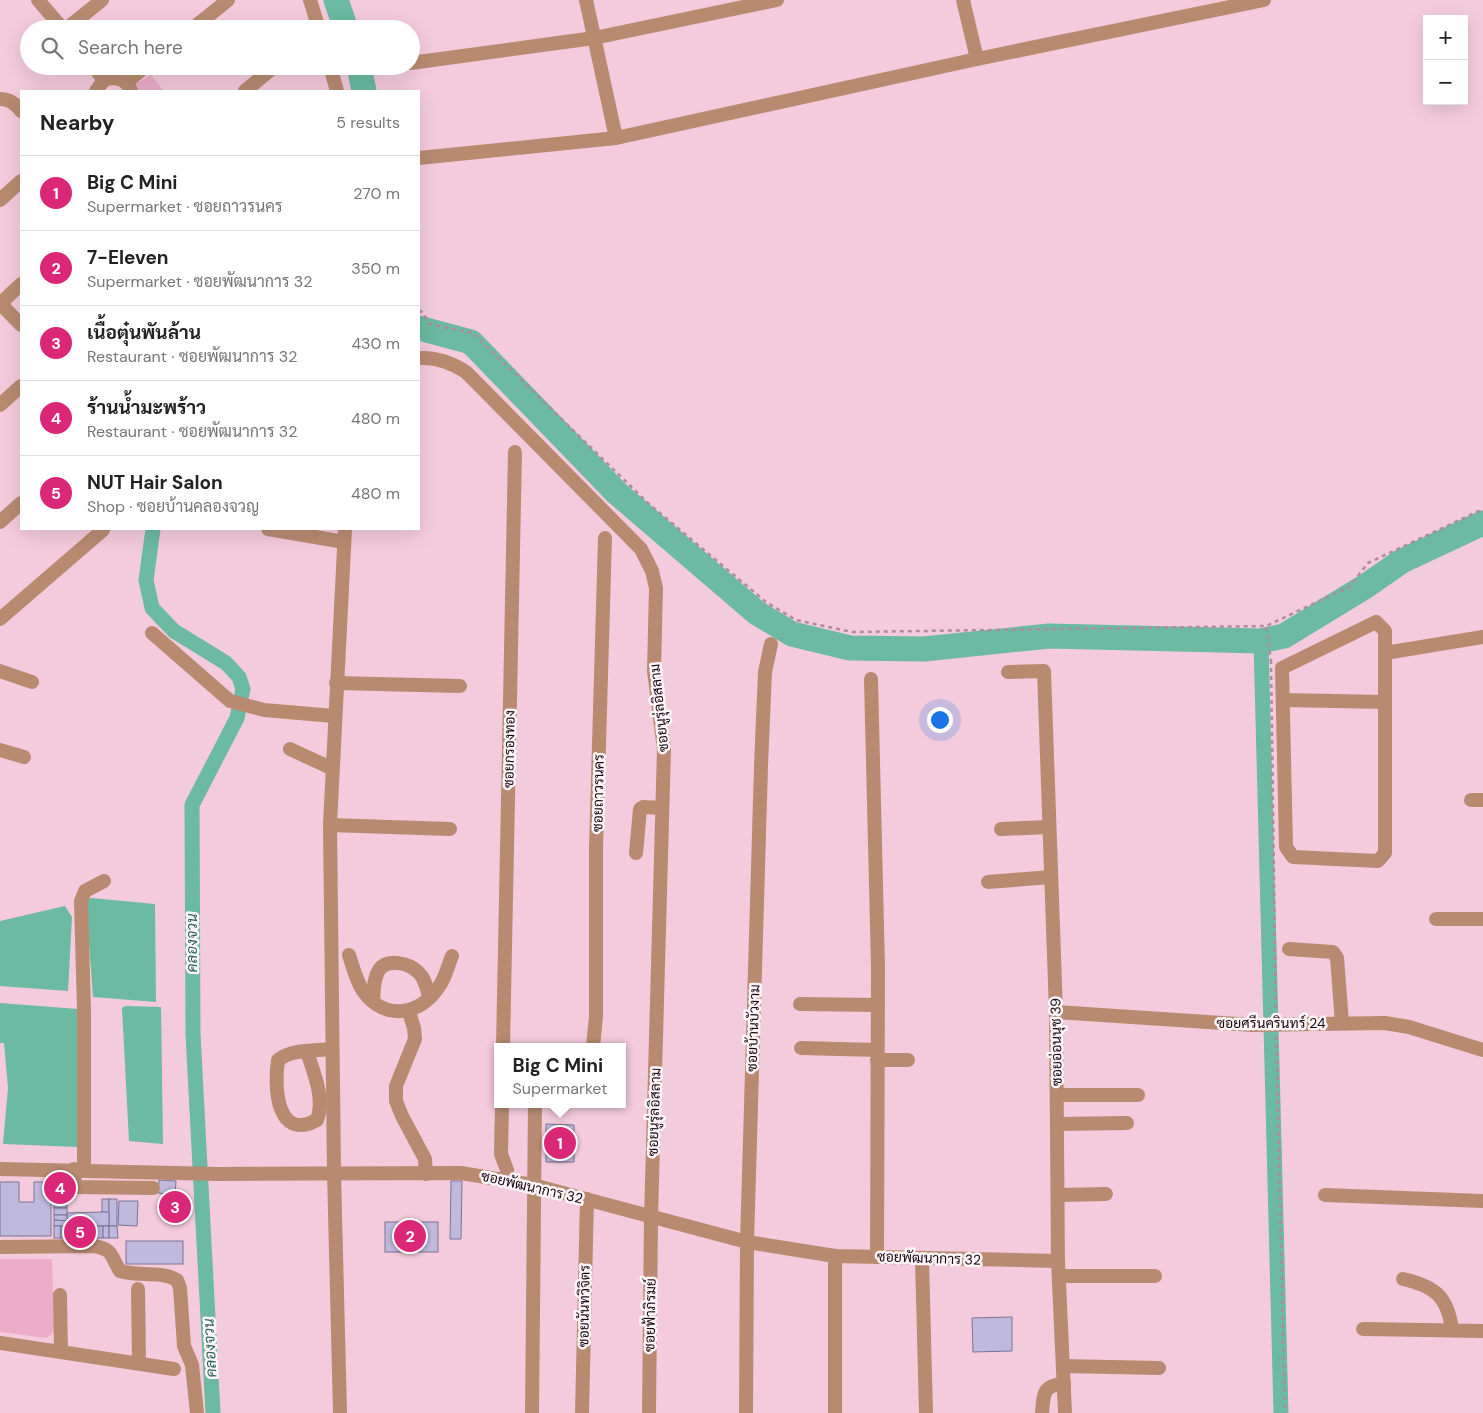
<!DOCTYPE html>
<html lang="en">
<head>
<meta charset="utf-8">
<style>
	body { margin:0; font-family:"DM Sans",Sarabun,sans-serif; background:#f6f6f6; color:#222 }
	.controls { position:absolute; right:15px; top:15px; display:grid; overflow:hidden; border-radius:0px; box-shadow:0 5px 20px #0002 }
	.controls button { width:45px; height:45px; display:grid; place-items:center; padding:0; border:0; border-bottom:1px solid #e0e0e0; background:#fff; color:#222; font:25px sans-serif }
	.you { position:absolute; left:939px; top:719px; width:18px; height:18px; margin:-12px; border:4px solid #fff; border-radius:50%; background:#1a73e8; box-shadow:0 0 0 8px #1a73e833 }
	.badge { display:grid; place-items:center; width:32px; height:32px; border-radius:50%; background:#db2777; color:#fff; font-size:16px; font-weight:700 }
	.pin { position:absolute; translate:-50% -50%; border:2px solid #fff; box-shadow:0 1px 5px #0006 }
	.popup { position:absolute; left:494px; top:1043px; width:132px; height:65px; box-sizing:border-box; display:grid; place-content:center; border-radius:0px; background:#fff; filter:drop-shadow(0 1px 4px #0005); font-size:16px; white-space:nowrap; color:#767676 }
	.popup b { font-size:19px; color:#222 }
	.popup::after { content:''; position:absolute; left:50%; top:100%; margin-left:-10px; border:10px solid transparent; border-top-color:#fff }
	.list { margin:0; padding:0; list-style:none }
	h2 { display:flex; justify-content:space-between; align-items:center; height:65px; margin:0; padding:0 20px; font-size:21px }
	h2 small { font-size:16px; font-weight:400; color:#767676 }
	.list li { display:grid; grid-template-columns:32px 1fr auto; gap:15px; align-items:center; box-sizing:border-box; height:75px; padding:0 20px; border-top:1px solid #e0e0e0 }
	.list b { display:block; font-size:19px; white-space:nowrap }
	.list p { margin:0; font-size:16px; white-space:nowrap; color:#767676 }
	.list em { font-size:16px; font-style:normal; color:#767676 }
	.icon { flex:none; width:28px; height:28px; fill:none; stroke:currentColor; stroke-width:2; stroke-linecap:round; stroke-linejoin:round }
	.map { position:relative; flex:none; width:1483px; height:1413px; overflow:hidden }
	.search { position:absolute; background:#fff; box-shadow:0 5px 20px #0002; left:20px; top:20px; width:400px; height:55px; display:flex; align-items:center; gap:12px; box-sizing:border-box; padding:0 18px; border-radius:28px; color:#767676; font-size:19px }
	.panel { position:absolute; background:#fff; box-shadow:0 5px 20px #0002; left:20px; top:90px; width:400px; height:440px; border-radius:0px }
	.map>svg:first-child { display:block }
</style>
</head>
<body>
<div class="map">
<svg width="1483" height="1413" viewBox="0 0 1483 1413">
	<rect width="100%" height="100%" fill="#f4cbdc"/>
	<g fill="#edadc9">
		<path d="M151,75L164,91H135L134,85Z"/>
		<path d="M0,1259H52L54,1327L52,1334L46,1338L0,1332Z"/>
	</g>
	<g fill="#6bbaa1">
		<path d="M91,898L155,904L156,1002L93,997L86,901Z"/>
		<path d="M65,906L72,917L68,991L0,986V921Z"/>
		<path d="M0,1003L78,1009V1147L3,1144L8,1088L4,1043H0Z"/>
		<path d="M125,1006L161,1007L163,1144L129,1141L122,1008Z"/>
	</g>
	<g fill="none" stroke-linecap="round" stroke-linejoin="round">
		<g stroke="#6bbaa1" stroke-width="15">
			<path d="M153,529L146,580L152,608L174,631L226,663L239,677L243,689L237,718L192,805L193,1034L213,1413"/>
			<path d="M1261,641L1281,1413"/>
		</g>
		<g stroke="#6bbaa1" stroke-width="25">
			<path d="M336,0L346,29"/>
			<path d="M359,66L364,91"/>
			<path d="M419,328L471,342L617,493L757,613L792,634L850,648L924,649L1049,636L1261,641L1284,636L1366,586L1402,561L1483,523"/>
		</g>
	</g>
	<g fill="#beb9dd" stroke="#7a7596">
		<path d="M546,1124L574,1125V1162H546Z"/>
		<path d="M159,1180L176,1181L175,1195L158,1193Z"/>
		<path d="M451,1181H462L461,1239H450Z"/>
		<path d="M0,1182H19V1202H34V1182H51V1236H0Z"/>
		<path d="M167,1193H182V1222L167,1223Z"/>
		<path d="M55,1196H67V1202H54Z"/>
		<rect x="102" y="1199" width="7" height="13"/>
		<rect x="109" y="1199" width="8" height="27"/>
		<path d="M119,1201H138L137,1226L118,1225Z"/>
		<rect x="54" y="1202" width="13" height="6"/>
		<rect x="54" y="1208" width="13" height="7"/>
		<path d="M102,1212H109V1226H67V1213Z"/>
		<path d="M54,1215H67V1221L54,1220Z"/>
		<path d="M54,1220L67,1221V1226H54Z"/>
		<rect x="385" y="1222" width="53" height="30"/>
		<rect x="54" y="1226" width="7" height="12"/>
		<rect x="61" y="1226" width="5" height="12"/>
		<path d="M67,1226H77V1238H66Z"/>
		<path d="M77,1226H82L83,1238H77Z"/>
		<path d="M82,1226H89V1238H83Z"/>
		<rect x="89" y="1226" width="7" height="12"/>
		<rect x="96" y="1226" width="7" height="12"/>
		<rect x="103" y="1226" width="6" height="12"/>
		<path d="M109,1226H117L118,1238H109Z"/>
		<rect x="126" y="1241" width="57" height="23"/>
		<path d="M1012,1317V1351L973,1352L972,1318Z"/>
	</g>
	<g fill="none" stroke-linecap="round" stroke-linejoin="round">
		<g stroke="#ad8d9b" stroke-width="2.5" stroke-dasharray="4 4" stroke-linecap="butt">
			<path d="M419,312L421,311L430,324L473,333L648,503L766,602L796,620L852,632L1266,626L1349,587L1368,563L1483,509"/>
			<path d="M1266,627L1271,660"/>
		</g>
		<g stroke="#b88b71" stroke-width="14">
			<path d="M38,0L63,29"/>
			<path d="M310,0L319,29"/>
			<path d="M586,0L616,138"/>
			<path d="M963,0L977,59"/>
			<path d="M66,29L102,0"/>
			<path d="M192,29L228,0"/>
			<path d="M411,63L594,38L777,0"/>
			<path d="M93,66L104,80"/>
			<path d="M330,66L337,91"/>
			<path d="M382,67L389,66"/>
			<path d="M126,83L146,66"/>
			<path d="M96,91L104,80C116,76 127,79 131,91"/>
			<path d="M245,91L275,66"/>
			<path d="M0,99C9,99 16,104 21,111"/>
			<path d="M419,158L616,138L977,59L1264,0"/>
			<path d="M0,200L21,181"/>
			<path d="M0,303L21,325"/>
			<path d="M0,304L21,284"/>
			<path d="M419,358C437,357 451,362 466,372L641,549L652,571L656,588L654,671L664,749L651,1218L649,1413"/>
			<path d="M0,405L21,386"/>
			<path d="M0,522L21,503"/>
			<path d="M268,529L344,542"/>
			<path d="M0,619L103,530"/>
			<path d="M1376,622L1385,631V853L1378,861L1293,857L1286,847L1282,668Z"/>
			<path d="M152,633L230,701L264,710L334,716"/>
			<path d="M1385,653L1483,637"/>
			<path d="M0,671L32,682"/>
			<path d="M1008,672L1044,671L1056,1012L1058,1261L1065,1413"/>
			<path d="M871,679L878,967L877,1257"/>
			<path d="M336,683L460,686"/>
			<path d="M1283,700L1385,702"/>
			<path d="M290,749L331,768"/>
			<path d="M0,750L24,757"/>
			<path d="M1471,800H1483"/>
			<path d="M330,825L450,829"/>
			<path d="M1001,829L1049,827"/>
			<path d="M636,853L640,809L643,807L662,808"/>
			<path d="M988,882L1051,877"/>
			<path d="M1436,919H1483"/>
			<path d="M1289,949L1333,952L1337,958L1342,1023"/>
			<path d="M349,955C353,967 356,980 363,991C385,1022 422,1015 440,985C446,976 448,965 452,956"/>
			<path d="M373,1001C374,991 373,979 379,970C387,958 409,963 418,972C425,978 427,988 429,997"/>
			<path d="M800,1004L878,1005"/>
			<path d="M409,1012L414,1028L415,1039L396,1086V1101L402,1116L425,1159L426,1174"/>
			<path d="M1056,1012L1253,1025L1385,1023L1409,1027L1483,1050"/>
			<path d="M503,1047L515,452"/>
			<path d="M593,1047L596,1016V848L605,538"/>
			<path d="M801,1048L877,1050"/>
			<path d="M307,1052C314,1073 325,1099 317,1120C276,1142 274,1086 278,1060C292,1049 314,1051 332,1049"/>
			<path d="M877,1060H908"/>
			<path d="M1057,1095H1138"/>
			<path d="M502,1104L501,1154L507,1170L508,1181"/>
			<path d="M1058,1124L1127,1123"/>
			<path d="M0,1169L218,1174L461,1173L533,1185L747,1242L835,1256L1058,1261"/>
			<path d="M74,1169L75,1187L153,1188"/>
			<path d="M84,1169V1010L81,901L85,891L104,881"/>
			<path d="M1059,1195L1106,1194"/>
			<path d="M1325,1195L1483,1201"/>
			<path d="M0,1247L94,1246C115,1250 110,1256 120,1271C139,1277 159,1270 177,1280L180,1288L184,1346L192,1365L197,1413"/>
			<path d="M835,1256V1413"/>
			<path d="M922,1259L926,1413"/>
			<path d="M1059,1276H1155"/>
			<path d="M1403,1279C1435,1286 1448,1297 1452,1330"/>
			<path d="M138,1289L139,1363"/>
			<path d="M60,1295L61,1351"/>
			<path d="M1363,1329L1483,1331"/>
			<path d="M0,1343L174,1369"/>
			<path d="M1063,1366L1159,1368"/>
			<path d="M340,1413L334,1172L330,825L345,529"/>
			<path d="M532,1413L535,1104"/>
			<path d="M582,1413L587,1199"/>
			<path d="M746,1413L747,1242L761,766L765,672L771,644"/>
			<path d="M1042,1413C1044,1394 1042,1385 1064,1384"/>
		</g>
		<path stroke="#ad8d9b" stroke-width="2.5" stroke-dasharray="4 4" stroke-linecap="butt" d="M1271,660L1276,1025L1285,1413"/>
	</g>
	<g text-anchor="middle" stroke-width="5" stroke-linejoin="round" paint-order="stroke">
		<g font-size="14" fill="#14070d" stroke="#fff6fa">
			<text transform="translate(659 708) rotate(-96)" y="5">ซอยนูรุ่ลอิสลาม</text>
			<text transform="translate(509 749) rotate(-89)" y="5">ซอยกรองทอง</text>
			<text transform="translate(598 793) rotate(-89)" y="5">ซอยถาวรนคร</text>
			<text x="1271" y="1028">ซอยศรีนครินทร์ 24</text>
			<text transform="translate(753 1028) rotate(-88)" y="5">ซอยบ้านบัวงาม</text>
			<text transform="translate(1056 1042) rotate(-91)" y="5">ซอยอ่อนนุช 39</text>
			<text transform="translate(654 1112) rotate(-88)" y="5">ซอยนูรุ่ลอิสลาม</text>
			<text transform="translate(532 1187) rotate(13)" y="5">ซอยพัฒนาการ 32</text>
			<text transform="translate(929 1258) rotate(2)" y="5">ซอยพัฒนาการ 32</text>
			<text transform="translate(584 1306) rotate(-89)" y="5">ซอยนันทวิจิตร</text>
			<text transform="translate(650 1315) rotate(-89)" y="5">ซอยฟ้าภิรมย์</text>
		</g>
		<g font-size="15" font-style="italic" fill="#266352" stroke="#fff6fa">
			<text transform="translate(192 943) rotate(-90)" y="5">คลองจวน</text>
			<text transform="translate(210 1348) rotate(-93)" y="5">คลองจวน</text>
		</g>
	</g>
</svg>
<div class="controls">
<button>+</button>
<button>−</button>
</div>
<div class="you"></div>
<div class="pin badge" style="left:560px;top:1143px">1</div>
<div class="popup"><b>Big C Mini</b>Supermarket</div>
<div class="pin badge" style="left:410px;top:1236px">2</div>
<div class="pin badge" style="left:175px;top:1207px">3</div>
<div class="pin badge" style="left:60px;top:1188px">4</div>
<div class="pin badge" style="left:80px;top:1232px">5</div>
<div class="search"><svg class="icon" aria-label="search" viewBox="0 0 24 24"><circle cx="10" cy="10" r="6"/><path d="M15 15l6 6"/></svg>Search here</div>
<section class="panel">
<h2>Nearby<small>5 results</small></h2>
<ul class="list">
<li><span class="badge">1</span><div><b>Big C Mini</b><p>Supermarket · ซอยถาวรนคร</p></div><em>270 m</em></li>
<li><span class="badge">2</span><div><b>7-Eleven</b><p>Supermarket · ซอยพัฒนาการ 32</p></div><em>350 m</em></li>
<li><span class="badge">3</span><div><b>เนื้อตุ๋นพันล้าน</b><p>Restaurant · ซอยพัฒนาการ 32</p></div><em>430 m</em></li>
<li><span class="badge">4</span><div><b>ร้านน้ำมะพร้าว</b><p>Restaurant · ซอยพัฒนาการ 32</p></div><em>480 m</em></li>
<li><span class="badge">5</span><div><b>NUT Hair Salon</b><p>Shop · ซอยบ้านคลองจวญ</p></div><em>480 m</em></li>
</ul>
</section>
</div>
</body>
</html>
